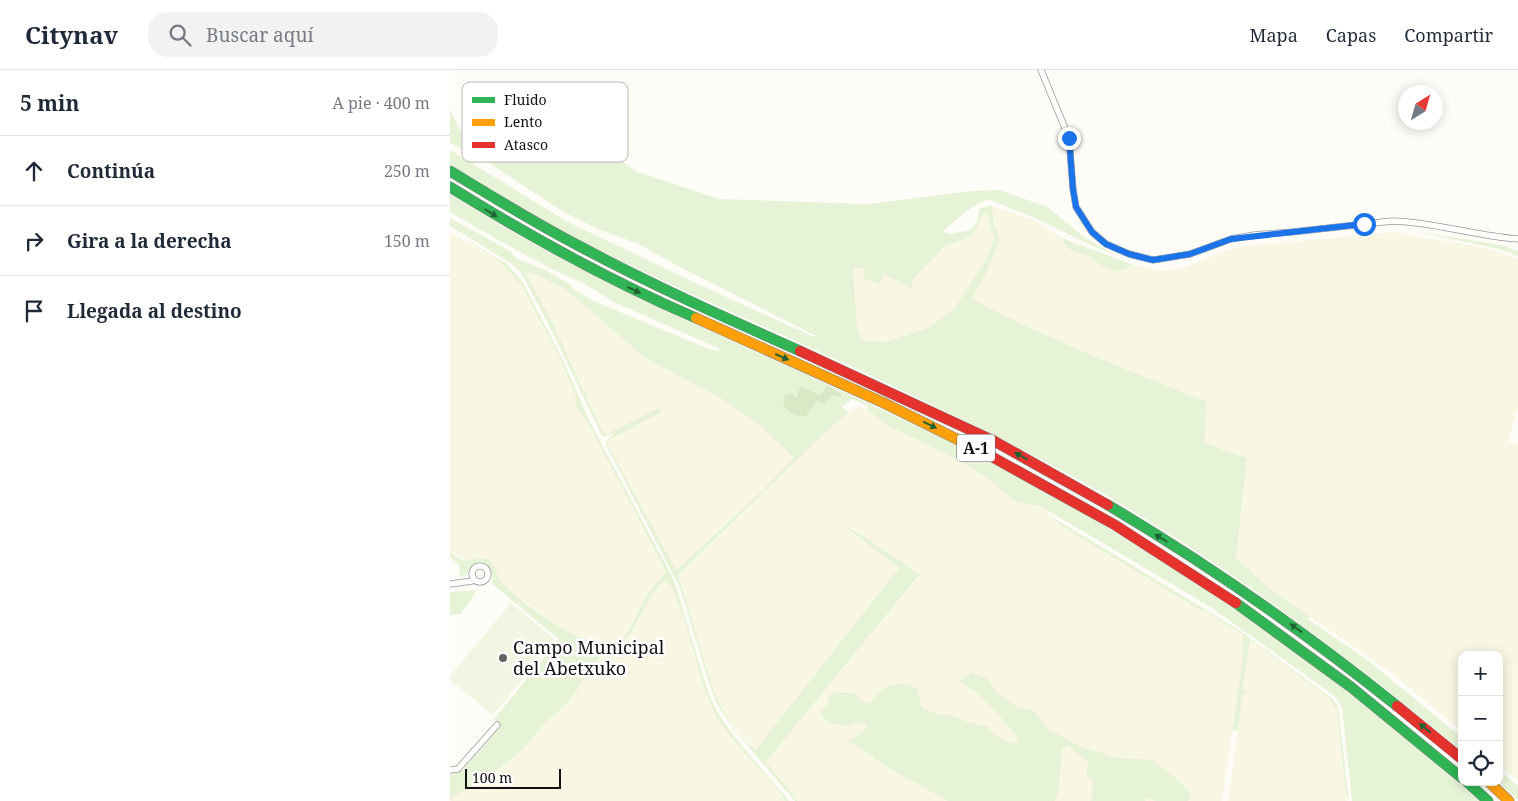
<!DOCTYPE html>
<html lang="es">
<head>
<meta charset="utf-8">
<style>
	body { margin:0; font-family:"Noto Serif",serif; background:#f2f2f3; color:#1f2937 }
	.controls { position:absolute; right:15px; bottom:15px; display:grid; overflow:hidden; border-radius:10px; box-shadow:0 2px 12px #0003 }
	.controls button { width:45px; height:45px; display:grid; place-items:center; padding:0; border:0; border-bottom:1px solid #e0e1e3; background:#fff; color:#1f2937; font:25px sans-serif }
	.compass { position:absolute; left:948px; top:15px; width:45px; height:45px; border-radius:50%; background:#fff; box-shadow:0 2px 12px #0003; rotate:37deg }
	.scale { position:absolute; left:15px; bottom:12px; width:96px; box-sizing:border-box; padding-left:5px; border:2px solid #111; border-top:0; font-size:14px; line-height:18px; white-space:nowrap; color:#111; -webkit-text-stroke:4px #fff; paint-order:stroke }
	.stop { position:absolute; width:15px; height:15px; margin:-11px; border:4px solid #1a73e8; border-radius:50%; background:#fff }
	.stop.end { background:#1a73e8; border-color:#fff; box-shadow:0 1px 5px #0008 }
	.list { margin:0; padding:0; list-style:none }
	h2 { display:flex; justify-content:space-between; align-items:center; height:65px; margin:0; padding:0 20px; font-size:21px }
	h2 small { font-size:16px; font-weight:400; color:#747a83 }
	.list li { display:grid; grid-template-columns:32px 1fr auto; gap:15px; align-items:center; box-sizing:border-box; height:70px; padding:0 20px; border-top:1px solid #e0e1e3 }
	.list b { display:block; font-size:19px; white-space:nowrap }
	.list em { font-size:16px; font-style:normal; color:#747a83 }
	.icon { flex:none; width:28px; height:28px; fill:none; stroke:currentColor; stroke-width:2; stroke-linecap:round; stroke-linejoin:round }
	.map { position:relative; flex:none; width:1068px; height:731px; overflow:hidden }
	header { display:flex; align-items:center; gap:30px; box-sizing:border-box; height:70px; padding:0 25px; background:#fff; border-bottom:1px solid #e0e1e3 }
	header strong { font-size:24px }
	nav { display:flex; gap:28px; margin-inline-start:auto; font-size:18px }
	.search { width:350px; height:45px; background:#f2f2f3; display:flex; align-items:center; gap:12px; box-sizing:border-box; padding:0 18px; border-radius:20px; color:#747a83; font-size:19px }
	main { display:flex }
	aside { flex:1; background:#fff }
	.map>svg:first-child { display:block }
</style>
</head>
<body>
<header>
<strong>Citynav</strong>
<div class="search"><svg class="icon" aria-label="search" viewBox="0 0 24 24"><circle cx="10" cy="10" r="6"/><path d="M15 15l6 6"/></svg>Buscar aquí</div>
<nav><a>Mapa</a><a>Capas</a><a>Compartir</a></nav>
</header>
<main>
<aside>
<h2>5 min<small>A pie · 400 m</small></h2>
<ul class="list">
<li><svg class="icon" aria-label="ahead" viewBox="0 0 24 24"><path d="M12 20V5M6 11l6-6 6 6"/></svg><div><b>Continúa</b></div><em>250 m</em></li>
<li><svg class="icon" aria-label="right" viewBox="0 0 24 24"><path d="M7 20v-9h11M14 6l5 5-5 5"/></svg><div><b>Gira a la derecha</b></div><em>150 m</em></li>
<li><svg class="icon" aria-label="arrive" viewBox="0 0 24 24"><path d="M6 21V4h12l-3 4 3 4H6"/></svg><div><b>Llegada al destino</b></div></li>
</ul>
</aside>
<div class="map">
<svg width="1068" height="731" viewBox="0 0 1068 731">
	<rect width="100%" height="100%" fill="#fdfcf7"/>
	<g fill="#f9f7e4">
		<path d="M542,136L583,150L612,168L614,174L620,180L635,184L647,192L654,198L674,200L683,195L708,200L729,199L787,177L942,162L1037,178L1068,189V336L1058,372L1068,374V711L1049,694V585H1012V661L940,602L824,522L786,488L797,388L753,373L757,332L649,289L563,250L521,229L536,203L550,169L544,154Z"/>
		<path d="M538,143L541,161L545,166L537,188L504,239L478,258L436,272L412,270L407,257L403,198H415L430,214L434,204L439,207L463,209L493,178L523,165L533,144Z"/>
		<path d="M0,162L49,191L71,215L111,290L126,327V336L140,357L216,502L201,519L175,566L165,576L156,577L134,571L109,557L54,516L47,506L42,493L33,487L14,490L0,482Z"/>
		<path d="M79,202L115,219L195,288L269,327L307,353L344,388L310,423L226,500L159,377L158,371L213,341L208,338L157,364L152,361L102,251L76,204Z"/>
		<path d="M409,336L418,340L438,356L499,385L535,406L564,431L592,437L597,441V444L613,457L748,539L757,542L793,565L792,594L772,731H348L316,692L471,504L439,485L410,463L396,456L449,498L306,679L290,664L279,651L269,635L263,619L228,505L376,362L397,344Z"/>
		<path d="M216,512L221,516L235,551L253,616L267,649L328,720L335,731H0V729L58,692L73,679L95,653L115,635L128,619L145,593L153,585L163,582L179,566L204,522L211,513Z"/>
		<path d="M800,571L805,573L879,628L884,633L887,640L897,731H778L793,623L797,624L793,619Z"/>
	</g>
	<g fill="#e7f3d7" fill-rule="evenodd">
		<path d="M0,41L14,66L41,80L100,55L178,95L185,101L269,129L419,134L521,121L549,120L598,137L634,167L649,176L665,184L647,178L585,148L538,129L522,137L493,161L499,164L521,160L528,150L529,139L541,135L542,136L544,154L550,169L536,203L522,229C598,269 677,300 757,332L754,373L797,388L786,488L824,522L860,547L858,549L920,592L1012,668V681C876,568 733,462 575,381C486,335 395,293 303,252C200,205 94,159 0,94V80L118,152L254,217L362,266L370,268L224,194L189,174L150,160L112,141L42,95L0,73ZM538,144L541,161L545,166L537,188L504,239L478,258L436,272L412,270L407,257L403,198H415L414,208L430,214L434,204L462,218L463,209L493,178L523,165L533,145Z"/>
		<path d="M0,124C39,150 79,171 120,193C190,229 261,262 333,294C406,327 479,361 551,397C594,419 635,444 676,469C802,545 920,633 1029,731H902L892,639L888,630L882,624L762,538L592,437L564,431L535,406L499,385L438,356L418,340V336L402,329L392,337L399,342L376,362L228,505L263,619C272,640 285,667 306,679L449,498L392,454C420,468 444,488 471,505L466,509L316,692L348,731H345L284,660L267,634L259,613L230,518L157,377L155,373L164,363L154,367L151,364L102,261L71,203L62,194L0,156V148L51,176L61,182L67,189L91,198L118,213L125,220L146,232L259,279L268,281L270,279L164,232L135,214L104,200L59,176L0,142ZM80,202L115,219L195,288L269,327L307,353L344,388L310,423L226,500L159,377L158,371L213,341L208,338L157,364L152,361L102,251L76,204ZM350,316L370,325L391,324V327L382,325L379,328L367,331L355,346C344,346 339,344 333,334L343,324V326L347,327Z"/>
		<path d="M0,160L57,194L72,211L113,290L140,352L224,510L258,622L267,642L287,670L339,731H335L328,720L290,678L267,649L253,616L235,551L221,516L216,512L211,513L204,522L179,566L163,582L153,585L145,593L128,619L115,635L95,653L73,679L58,692L0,729V704L13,700L51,656L44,649L109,569L42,514C46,492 25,482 17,504L10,507L9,495L0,487V482C4,485 8,489 13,490C22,491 31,484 39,490C45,494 47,509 55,516C70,531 146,589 166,574C183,562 188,536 201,519C205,513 211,508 216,502L140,357L126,336V327L111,290L71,215L49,191Z"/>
		<path d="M963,161L1051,175L1068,181V186L1045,178Z"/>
		<path d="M612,168L683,195C677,199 671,202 664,201C653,199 646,190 636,185C631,183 626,183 621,180C616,178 614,173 612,168Z"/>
		<path d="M597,444L786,558L883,629L888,636L899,731L895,717L887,640L879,628L805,573L800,571L793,618L799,624L793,623L788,660L782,661L792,594L793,565L757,542L748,539L613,457Z"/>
		<path d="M27,520L11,544L0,545V522Z"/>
		<path d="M521,603L538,609L548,623L568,638L582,639L600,660L631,677L670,688L703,690L728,710L741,723L738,731H706L696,728L695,731H641L643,713L636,704L639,692L618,676L612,679L609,719L605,731H498L437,697L407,676L397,672L414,661L418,655L413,652C399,656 375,659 370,641L378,635V628L385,622L405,623L411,630L420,633C433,614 446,609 467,618L472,638L486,644L498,645L521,653L537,656L545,665L555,671L566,673L569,669C557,653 543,639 529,625C523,619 515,617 510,610Z"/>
		<path d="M1049,700L1068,716V730L1048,712H1049Z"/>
	</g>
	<path fill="#d8eac5" d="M350,316L370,325L377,316L391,324V327L382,325L375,334L367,331L356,346C344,346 339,344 333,334L335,325L344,324V326L347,327Z"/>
	<path fill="#f0f6e1" d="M61,533L105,570L43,645L0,610V606Z"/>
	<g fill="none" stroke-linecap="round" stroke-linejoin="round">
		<g stroke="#979795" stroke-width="7">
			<g id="street">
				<path d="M591,0L619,68L623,119L626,137L642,162L656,174L679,184L703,190L740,184L781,169L804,165L842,162L942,151C984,152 1026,166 1068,169"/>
				<circle cx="30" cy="504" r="8"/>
				<path d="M0,514L22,511L24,509"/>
				<path d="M0,700L8,699L47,655"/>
			</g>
		</g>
		<g stroke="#858482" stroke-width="11">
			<g id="fast">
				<path d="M0,101C43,127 86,154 131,177C202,215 276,248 350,281"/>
				<path d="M0,117C79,166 160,211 246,248"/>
				<path d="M658,435C759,495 855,562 947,636"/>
				<path d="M786,533L901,617L1012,708"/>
				<path d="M1017,712L1038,731"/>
			</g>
		</g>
		<g stroke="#858482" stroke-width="11">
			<g id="slow">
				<path d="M246,248L434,333L537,384"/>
				<path d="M1039,712L1059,731"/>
			</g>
		</g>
		<g stroke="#858482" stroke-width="11">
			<g id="jam">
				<path d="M350,281L544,371L658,435"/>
				<path d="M537,384L665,455L786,533"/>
				<path d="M947,636L1012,689"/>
			</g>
		</g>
		<use href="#street" stroke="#fffffe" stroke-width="5.5"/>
		<use href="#fast" stroke="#30b455" stroke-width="10"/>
		<use href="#slow" stroke="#ff9f0a" stroke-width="10"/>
		<use href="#jam" stroke="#e5322d" stroke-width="10"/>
	</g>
	<defs><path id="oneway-solid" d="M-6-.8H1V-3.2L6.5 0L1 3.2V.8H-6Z" transform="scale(1.25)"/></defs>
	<g fill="#206233">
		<use href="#oneway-solid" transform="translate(41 143) rotate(32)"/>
		<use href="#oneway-solid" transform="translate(184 220) rotate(25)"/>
		<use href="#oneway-solid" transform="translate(332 287) rotate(24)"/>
		<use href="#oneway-solid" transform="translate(480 355) rotate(26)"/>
		<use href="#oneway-solid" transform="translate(571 386) rotate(-151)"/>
		<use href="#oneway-solid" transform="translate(711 468) rotate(-148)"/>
		<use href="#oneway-solid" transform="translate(846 558) rotate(-144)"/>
		<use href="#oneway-solid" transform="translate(975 658) rotate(-140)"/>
	</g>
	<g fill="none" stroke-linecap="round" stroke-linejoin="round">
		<path stroke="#1a73e8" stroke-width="6" d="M619,68L623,119L626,137L642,162L656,174L679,184L703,190L740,184L781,169L914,154"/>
	</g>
	<circle fill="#646362" stroke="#fff" stroke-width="2" cx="53" cy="588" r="5"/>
	<g text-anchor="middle" stroke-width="5" stroke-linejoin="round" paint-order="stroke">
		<rect fill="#fff" stroke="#585858" stroke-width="1" x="507" y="364.5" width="38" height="27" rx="4"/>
		<g font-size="16" font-weight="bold" fill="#111">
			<text x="526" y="384">A-1</text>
		</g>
		<g font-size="18" fill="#111" stroke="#fff" text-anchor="start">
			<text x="63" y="584">Campo Municipal<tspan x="63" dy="21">del Abetxuko</tspan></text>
		</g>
	</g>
	<rect x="12" y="12" width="166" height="80" rx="8" fill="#fff" stroke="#b8b8b8" stroke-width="1"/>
	<rect x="22" y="27" width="23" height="6" fill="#30b455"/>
	<rect x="22" y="49" width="23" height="7" fill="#ff9f0a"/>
	<rect x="22" y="72" width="23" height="6" fill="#e5322d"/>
	<g font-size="14" fill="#111">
		<text x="54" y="35">Fluido</text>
		<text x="54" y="57">Lento</text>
		<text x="54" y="80">Atasco</text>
	</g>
</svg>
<div class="controls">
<button>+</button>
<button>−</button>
<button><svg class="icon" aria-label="locate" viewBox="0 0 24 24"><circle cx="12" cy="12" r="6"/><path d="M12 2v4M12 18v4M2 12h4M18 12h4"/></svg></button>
</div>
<svg class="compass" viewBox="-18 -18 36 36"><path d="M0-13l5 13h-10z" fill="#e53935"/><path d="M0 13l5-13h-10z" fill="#747a83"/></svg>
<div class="scale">100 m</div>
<div class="stop" style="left:914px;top:154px"></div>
<div class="stop end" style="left:619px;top:68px"></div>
</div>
</main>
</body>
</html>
